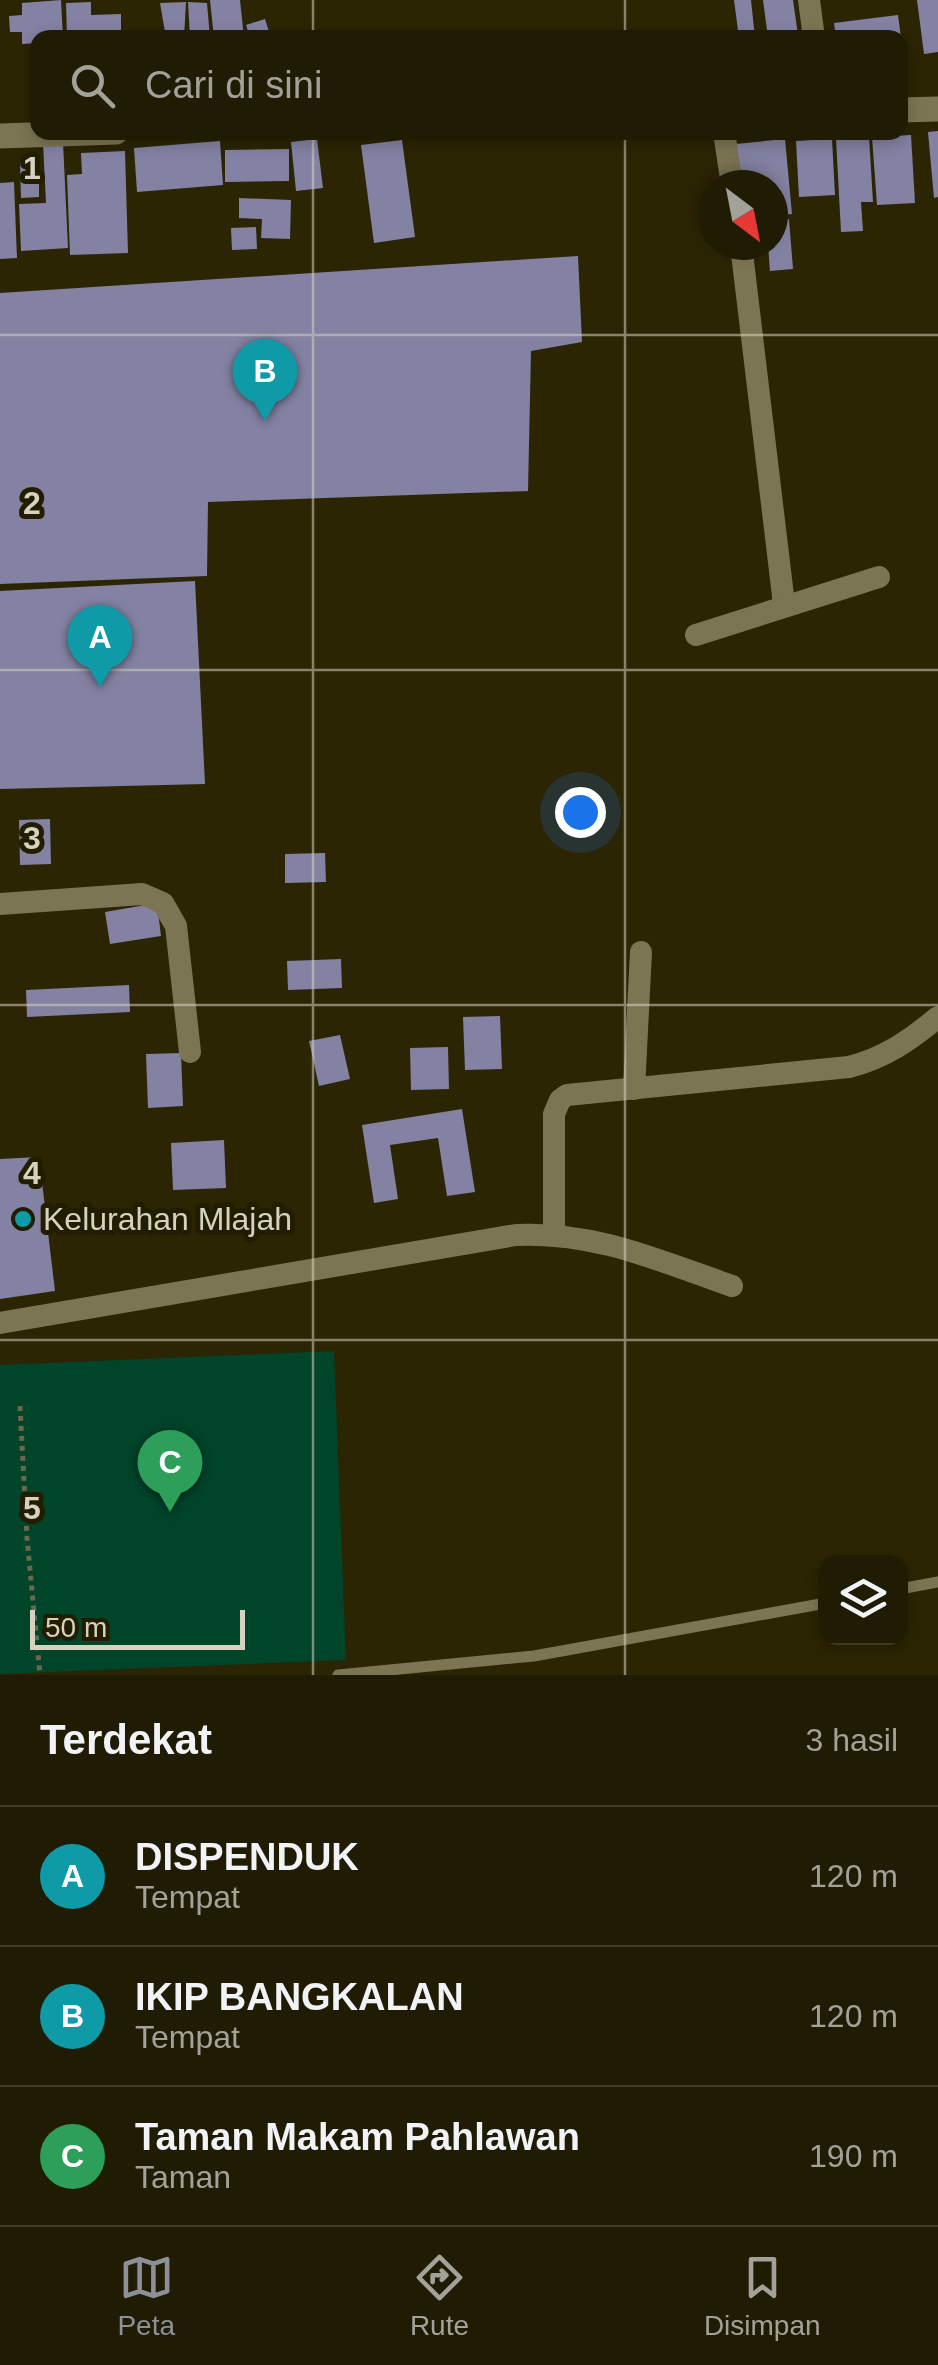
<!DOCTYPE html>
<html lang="id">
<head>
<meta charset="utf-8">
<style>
	body { margin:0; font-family:Helvetica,sans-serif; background:#28250d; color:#f1f3f6 }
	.controls { position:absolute; right:30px; bottom:30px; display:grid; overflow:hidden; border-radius:20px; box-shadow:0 5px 15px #0003 }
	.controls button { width:90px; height:90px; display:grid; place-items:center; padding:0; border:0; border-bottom:2px solid #3d3a25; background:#201c03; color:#f1f3f6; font:50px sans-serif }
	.compass { position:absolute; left:698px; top:170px; width:90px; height:90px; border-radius:50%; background:#201c03; box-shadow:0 5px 15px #0003; rotate:148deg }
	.scale { position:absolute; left:30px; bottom:25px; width:215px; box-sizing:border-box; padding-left:10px; border:5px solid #d5d2c0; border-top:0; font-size:28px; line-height:35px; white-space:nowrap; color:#d5d2c0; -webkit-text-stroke:8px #221c00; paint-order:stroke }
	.you { position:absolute; left:580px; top:812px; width:35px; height:35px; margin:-25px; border:8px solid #fff; border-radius:50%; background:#1a73e8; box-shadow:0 0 0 15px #1a73e833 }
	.badge { display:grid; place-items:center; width:65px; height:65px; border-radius:50%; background:#8c9099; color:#fff; font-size:32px; font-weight:700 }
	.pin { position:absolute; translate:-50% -82px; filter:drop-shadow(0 2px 5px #0008) }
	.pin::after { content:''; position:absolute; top:52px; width:35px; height:30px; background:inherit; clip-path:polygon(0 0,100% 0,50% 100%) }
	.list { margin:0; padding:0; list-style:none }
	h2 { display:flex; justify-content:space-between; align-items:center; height:130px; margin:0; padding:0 40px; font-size:42px }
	h2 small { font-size:32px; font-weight:400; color:#a2a19a }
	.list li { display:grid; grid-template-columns:65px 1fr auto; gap:30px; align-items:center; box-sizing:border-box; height:140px; padding:0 40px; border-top:2px solid #3d3a25 }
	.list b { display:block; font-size:38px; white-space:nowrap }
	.list p { margin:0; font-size:32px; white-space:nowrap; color:#a2a19a }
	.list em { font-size:32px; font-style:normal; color:#a2a19a }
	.icon { flex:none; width:55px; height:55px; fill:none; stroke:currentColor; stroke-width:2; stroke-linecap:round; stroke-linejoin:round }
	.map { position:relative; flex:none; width:938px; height:1675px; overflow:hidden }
	.search { position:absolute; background:#201c03; box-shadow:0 5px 15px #0003; left:30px; right:30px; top:30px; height:110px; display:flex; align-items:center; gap:25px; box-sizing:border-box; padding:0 35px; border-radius:20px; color:#a2a19a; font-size:38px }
	.sheet { height:550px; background:#201c03 }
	nav { display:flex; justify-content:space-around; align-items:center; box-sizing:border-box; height:140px; border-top:2px solid #3d3a25; background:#201c03; font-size:28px; color:#a2a19a }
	nav a { display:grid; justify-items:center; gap:5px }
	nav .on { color:#8c9099 }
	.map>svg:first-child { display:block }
</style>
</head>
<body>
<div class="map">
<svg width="938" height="1675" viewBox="0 0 938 1675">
	<rect width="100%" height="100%" fill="#2b2504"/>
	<path fill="#00442a" d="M334,1351L346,1660L0,1674V1365Z"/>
	<g fill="#8382a3">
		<path d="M61,0L63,38H38V43L22,44V32H10L9,16L22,15V3Z"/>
		<path d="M210,0H240L244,38H214Z"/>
		<path d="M734,0H751L755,38H739Z"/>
		<path d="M763,0H793L798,35L768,38Z"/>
		<path d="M917,0H938V52L924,54Z"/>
		<path d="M91,2V15L121,14V38H67L66,3Z"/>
		<path d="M186,2L184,38H166L160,3Z"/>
		<path d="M188,2L207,3L210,38H190Z"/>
		<path d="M898,15L901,38H836L834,23Z"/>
		<path d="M265,19L271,38H250L246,25Z"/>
		<path d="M938,131V197L934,198L928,132Z"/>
		<path d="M911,135L915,203L877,205L872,137Z"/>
		<path d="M869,136L873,202H861L863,231L841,232L836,139Z"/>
		<path d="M317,139L323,188L296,191L291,142Z"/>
		<path d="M785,139L792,214L773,216V185H740L736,144Z"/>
		<path d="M832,139L835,195L799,197L796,141Z"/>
		<path d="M402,140L415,237L374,243L361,145Z"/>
		<path d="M220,141L223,185L137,192L134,148Z"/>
		<path d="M63,142L68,248L21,251L19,204L46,203L43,143Z"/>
		<path d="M289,149V181L225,182V150Z"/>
		<path d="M125,151L128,253L70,255L67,175L82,174L81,153Z"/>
		<path d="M20,162H39V197L21,198Z"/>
		<path d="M14,182L17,258L0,259V183Z"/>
		<path d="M239,198L291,200L290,239L261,238L262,219L239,218Z"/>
		<path d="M789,219L793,269L770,271L768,245H773V221Z"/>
		<path d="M256,227L257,249L232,250L231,228Z"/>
		<path d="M578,256L582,342L531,351L528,491L208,502L207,576L0,584V293Z"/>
		<path d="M195,581L205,784L0,789V591Z"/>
		<path d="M50,819L51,864L20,865L19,820Z"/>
		<path d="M325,853L326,882L285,883V854Z"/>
		<path d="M157,903L161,936L110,944L105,912Z"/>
		<path d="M341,959L342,988L288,990L287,961Z"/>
		<path d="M129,985L130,1012L27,1017L26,990Z"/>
		<path d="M500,1016L502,1069L465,1070L463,1017Z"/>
		<path d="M340,1035L350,1079L319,1086L309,1041Z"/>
		<path d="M448,1047L449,1089L411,1090L410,1048Z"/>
		<path d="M181,1053L183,1106L148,1108L146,1054Z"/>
		<path d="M462,1109L475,1192L447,1196L438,1138L390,1145L398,1199L374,1203L362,1125Z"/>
		<path d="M224,1140L226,1188L173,1190L171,1143Z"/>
		<path d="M39,1157L55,1291L0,1299V1159Z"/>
	</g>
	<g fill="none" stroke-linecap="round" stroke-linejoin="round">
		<path stroke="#6c674c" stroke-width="5" stroke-dasharray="5 5" stroke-linecap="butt" d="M20,1406L27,1538L40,1675"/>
		<g stroke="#7c7554" stroke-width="11">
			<path d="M900,1589L938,1582"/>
			<path d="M338,1675L534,1656L826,1603"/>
		</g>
		<g stroke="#7c7554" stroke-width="22">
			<path d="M809,0L814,38"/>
			<path d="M724,132L732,185"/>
			<path d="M741,245L784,604"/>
			<path d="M696,635L879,577"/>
			<path d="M0,904L142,894L163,903L176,926L190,1052"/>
			<path d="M634,1089L641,952"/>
			<path d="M554,1233V1114L560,1100L567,1095L849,1067C885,1058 910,1040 938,1017"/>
			<path d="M0,1323L516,1235C594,1231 660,1261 732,1286"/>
		</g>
		<g stroke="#7c7554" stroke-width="25">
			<path d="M900,110L938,109"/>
			<path d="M0,136L116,132"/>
		</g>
	</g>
	<path fill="none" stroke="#d5d2c0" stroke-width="2.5" stroke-opacity="0.55" d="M313,0V38M625,0V38M313,132V1675M625,132V1675M0,335H938M0,670H938M0,1005H938M0,1340H938"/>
	<circle fill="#0f9aa8" stroke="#221c00" stroke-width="4" cx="23" cy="1219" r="10"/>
	<g text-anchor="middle" stroke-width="10" stroke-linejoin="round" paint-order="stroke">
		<g font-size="32" fill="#d5d2c0" stroke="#221c00" text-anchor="start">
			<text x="43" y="1230">Kelurahan Mlajah</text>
		</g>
	</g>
	<g font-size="32" text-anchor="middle" font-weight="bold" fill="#d5d2c0" stroke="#221c00" stroke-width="10" stroke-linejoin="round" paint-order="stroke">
		<text x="32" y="179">1</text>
		<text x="32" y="514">2</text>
		<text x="32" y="849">3</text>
		<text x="32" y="1184">4</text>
		<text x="32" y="1519">5</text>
	</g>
</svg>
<div class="controls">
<button><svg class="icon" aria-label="layers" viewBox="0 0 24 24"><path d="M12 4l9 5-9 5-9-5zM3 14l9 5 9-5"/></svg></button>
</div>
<svg class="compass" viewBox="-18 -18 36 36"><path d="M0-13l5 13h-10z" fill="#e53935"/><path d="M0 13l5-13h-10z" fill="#a2a19a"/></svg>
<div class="scale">50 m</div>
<div class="you"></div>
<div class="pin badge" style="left:100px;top:687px;background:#0f9aa8">A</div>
<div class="pin badge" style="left:265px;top:421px;background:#0f9aa8">B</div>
<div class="pin badge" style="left:170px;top:1512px;background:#2e9e5b">C</div>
<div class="search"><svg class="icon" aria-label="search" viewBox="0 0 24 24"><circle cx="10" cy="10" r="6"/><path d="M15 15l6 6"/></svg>Cari di sini</div>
</div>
<section class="sheet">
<h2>Terdekat<small>3 hasil</small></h2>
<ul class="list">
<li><span class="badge" style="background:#0f9aa8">A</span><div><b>DISPENDUK</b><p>Tempat</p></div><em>120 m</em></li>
<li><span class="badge" style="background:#0f9aa8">B</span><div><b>IKIP BANGKALAN</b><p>Tempat</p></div><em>120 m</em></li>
<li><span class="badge" style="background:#2e9e5b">C</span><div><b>Taman Makam Pahlawan</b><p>Taman</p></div><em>190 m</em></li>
</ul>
</section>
<nav>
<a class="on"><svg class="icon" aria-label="map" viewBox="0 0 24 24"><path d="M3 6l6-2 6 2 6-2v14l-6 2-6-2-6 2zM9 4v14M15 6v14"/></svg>Peta</a>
<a><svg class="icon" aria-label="directions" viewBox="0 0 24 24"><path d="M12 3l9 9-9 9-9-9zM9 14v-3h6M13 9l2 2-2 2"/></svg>Rute</a>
<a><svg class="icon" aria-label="saved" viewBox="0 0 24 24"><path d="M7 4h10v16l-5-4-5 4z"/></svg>Disimpan</a>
</nav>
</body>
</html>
